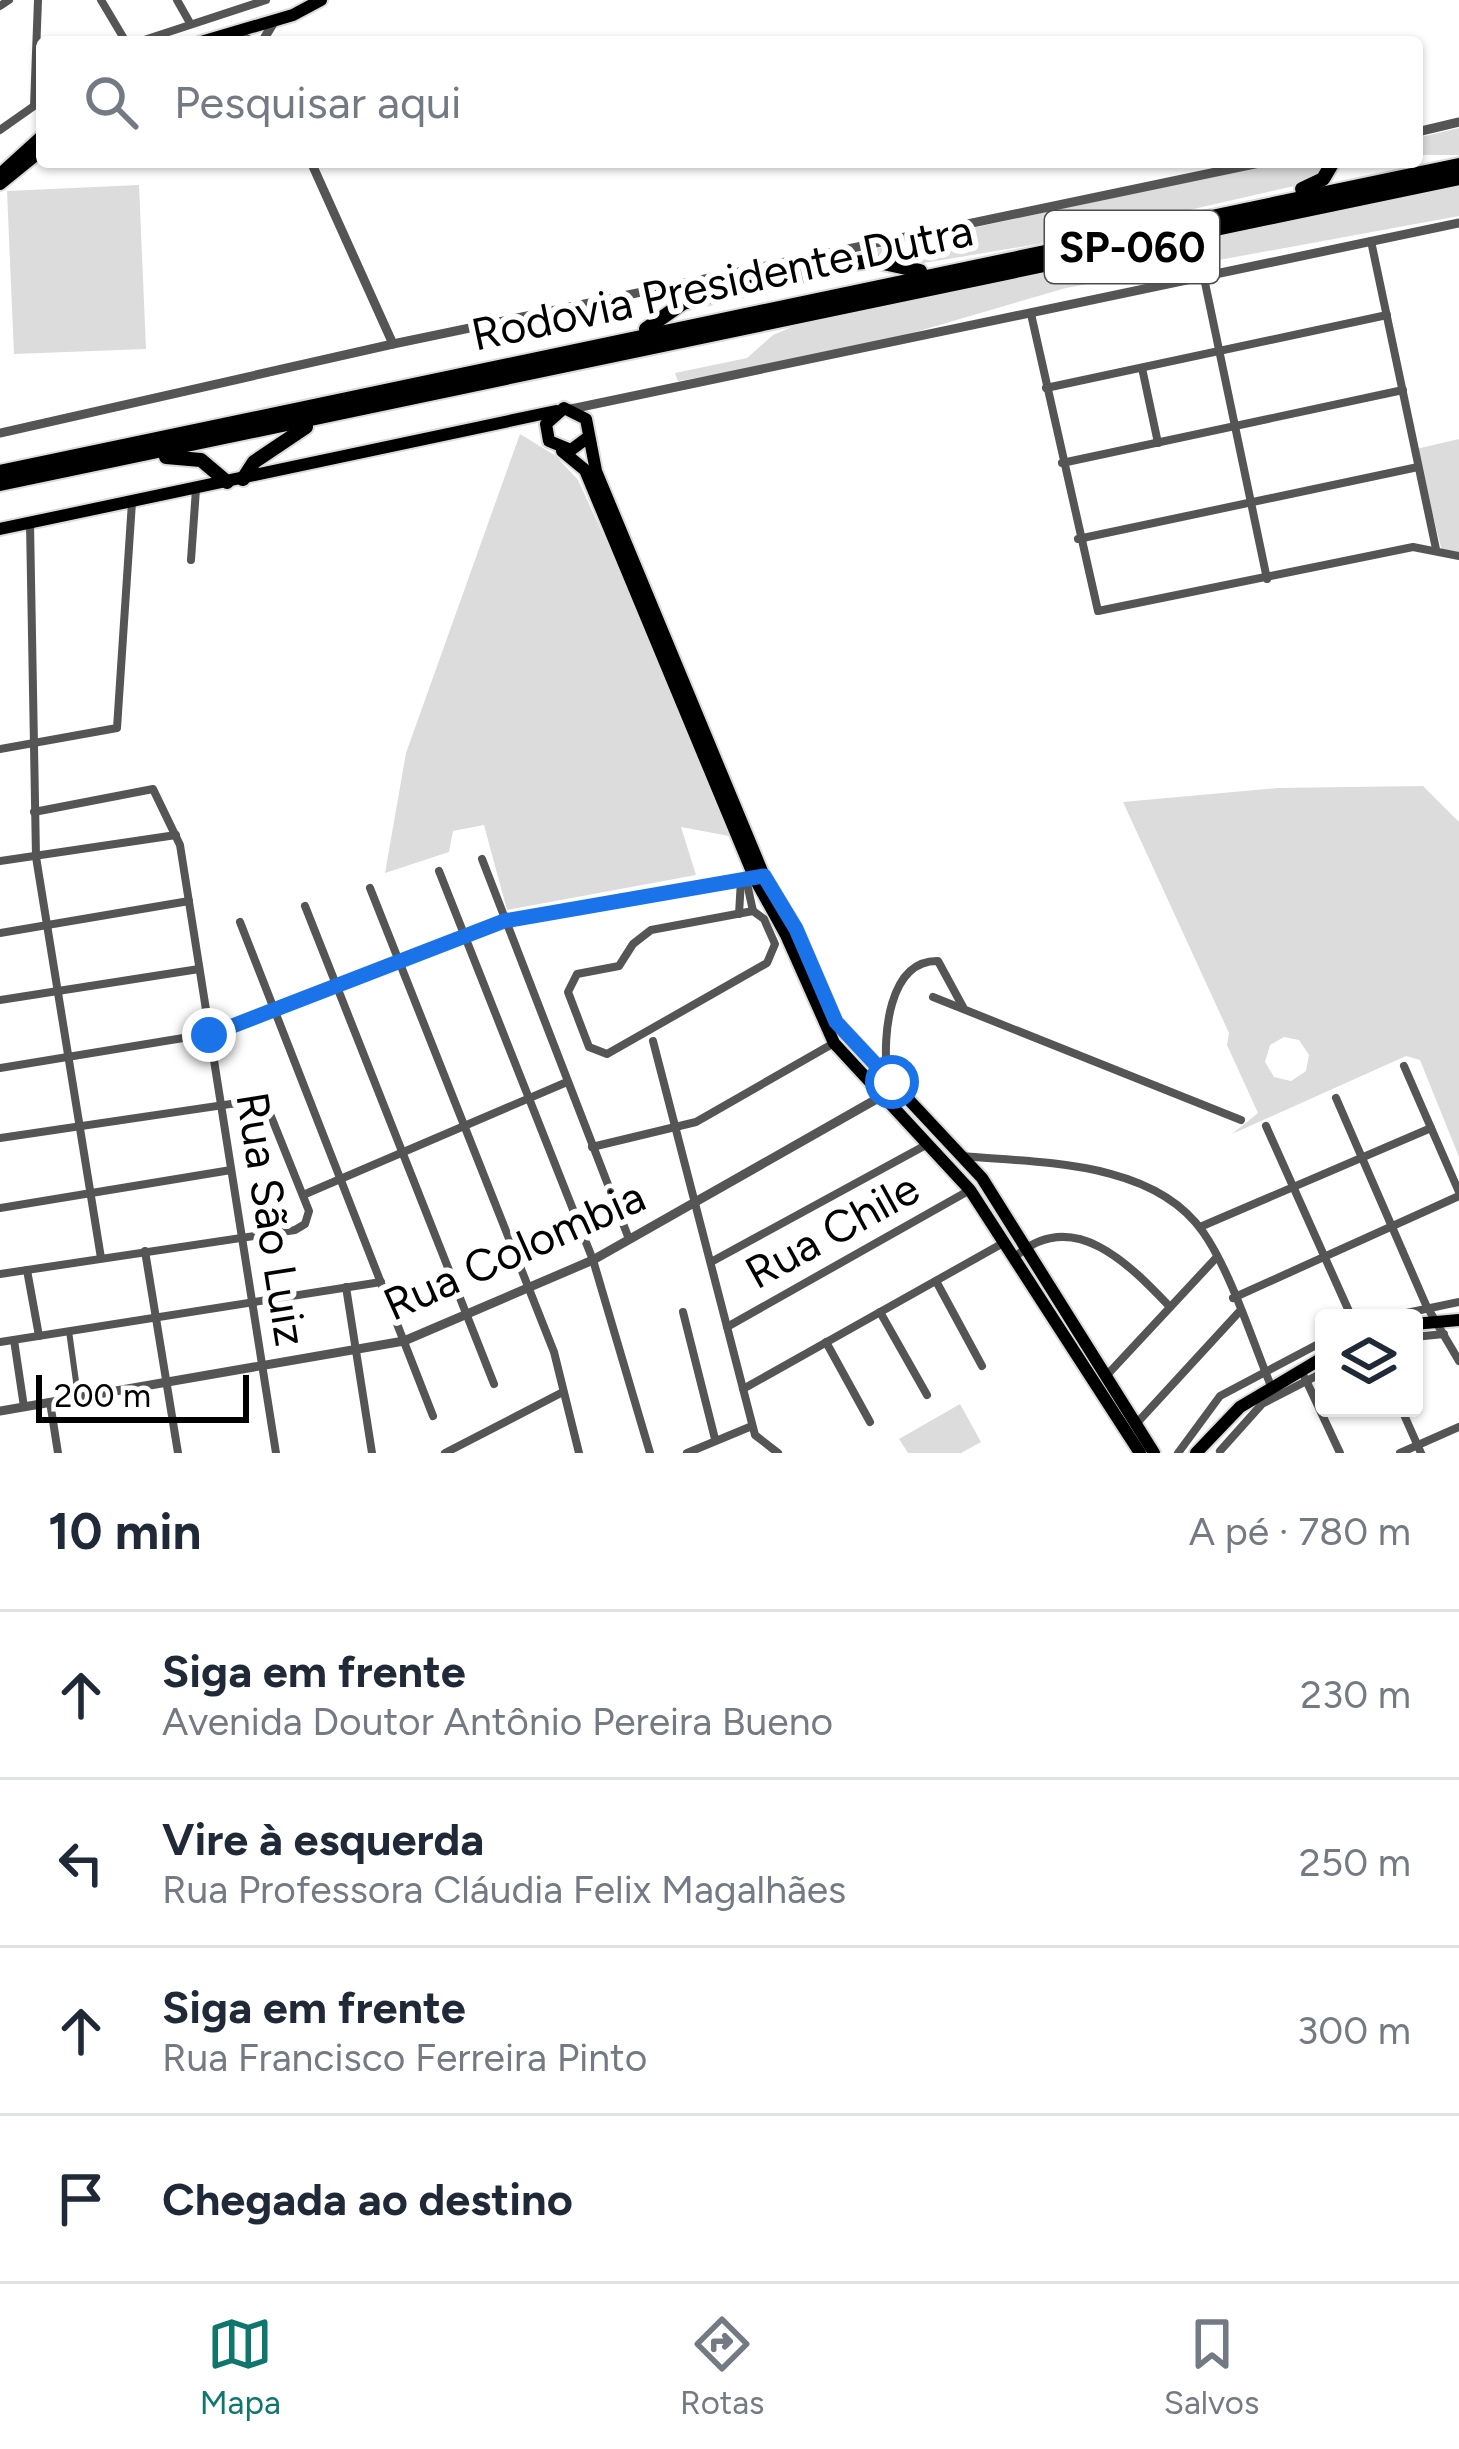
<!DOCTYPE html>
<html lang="pt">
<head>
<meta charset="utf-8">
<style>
	body { margin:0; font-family:Figtree,sans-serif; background:#f6f6f7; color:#1f2937 }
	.controls { position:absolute; right:36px; bottom:36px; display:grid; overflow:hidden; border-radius:12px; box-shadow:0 3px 9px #0004 }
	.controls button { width:108px; height:108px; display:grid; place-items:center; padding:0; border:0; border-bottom:3px solid #e0e1e3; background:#fff; color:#1f2937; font:60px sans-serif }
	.scale { position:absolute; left:36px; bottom:30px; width:213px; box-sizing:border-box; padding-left:12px; border:6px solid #000; border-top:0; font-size:33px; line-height:42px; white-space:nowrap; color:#000; -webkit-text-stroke:9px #fff; paint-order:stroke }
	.stop { position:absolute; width:36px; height:36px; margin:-27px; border:9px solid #1a73e8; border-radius:50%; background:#fff }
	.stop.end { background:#1a73e8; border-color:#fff; box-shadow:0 3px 12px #0008 }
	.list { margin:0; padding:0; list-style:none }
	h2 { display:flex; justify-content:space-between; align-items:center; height:156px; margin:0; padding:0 48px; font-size:51px }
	h2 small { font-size:39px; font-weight:400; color:#747a83 }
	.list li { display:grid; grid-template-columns:78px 1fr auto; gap:36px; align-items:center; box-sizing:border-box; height:168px; padding:0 48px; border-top:3px solid #e0e1e3 }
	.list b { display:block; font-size:45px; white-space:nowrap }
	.list p { margin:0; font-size:39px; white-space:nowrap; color:#747a83 }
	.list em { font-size:39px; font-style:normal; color:#747a83 }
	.icon { flex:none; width:66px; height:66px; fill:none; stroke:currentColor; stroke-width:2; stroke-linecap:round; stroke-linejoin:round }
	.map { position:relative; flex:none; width:1459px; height:1453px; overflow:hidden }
	.search { position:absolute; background:#fff; box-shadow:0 3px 9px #0004; left:36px; right:36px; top:36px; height:132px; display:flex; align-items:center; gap:30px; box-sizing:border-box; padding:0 42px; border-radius:12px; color:#747a83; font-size:45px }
	.sheet { height:828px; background:#fff }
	nav { display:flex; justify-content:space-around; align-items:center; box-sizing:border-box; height:168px; border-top:3px solid #e0e1e3; background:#fff; font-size:33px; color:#747a83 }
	nav a { display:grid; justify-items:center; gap:6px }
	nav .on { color:#0f766e }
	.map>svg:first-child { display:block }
</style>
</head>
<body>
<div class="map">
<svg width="1459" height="1453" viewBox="0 0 1459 1453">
	<rect width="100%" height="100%" fill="#fff"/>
	<g fill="#dcdcdc" fill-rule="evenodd">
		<path d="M1459,128V155H1417V138Z"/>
		<path d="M1281,162L1326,165L1303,184L1050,242L912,265L872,252L855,253Z"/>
		<path d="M139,185L146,349L14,354L7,191Z"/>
		<path d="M1459,186V216L1066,288L847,352L678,381L675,373L747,358L773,335L801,323Z"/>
		<path d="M520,434L556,456L578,480L646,628L729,836L681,827L696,875L507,910L484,825L453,831L449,852L385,873L406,753Z"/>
		<path d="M1459,439V556L1442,551L1416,449Z"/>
		<path d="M1423,786L1459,822V1157L1420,1060L1406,1056L1232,1134L1258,1113L1227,1045L1229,1033L1123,802L1278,788ZM1284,1037L1299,1040L1309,1055L1306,1071L1291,1081L1274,1077L1265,1062L1270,1045Z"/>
		<path d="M960,1404L981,1442L961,1453H908L899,1439Z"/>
	</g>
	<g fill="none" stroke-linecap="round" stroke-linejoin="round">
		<g stroke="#dbdbdb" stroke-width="16">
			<g id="primary">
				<path d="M201,42L293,15L321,0"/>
				<path d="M0,174L42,136"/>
				<path d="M0,184L42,150"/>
				<path d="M587,438L571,450L549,441L546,424L564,408L586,419L596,471L764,876L796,929L836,1022L982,1178L1154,1453"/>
				<path d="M562,451L585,470L755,879L786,935L834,1043L970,1190L1140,1453"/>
				<path d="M0,529L556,411"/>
				<path d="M1414,1324L1459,1320"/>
				<path d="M1196,1453L1240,1407L1324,1357"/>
			</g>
		</g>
		<g stroke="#dbdbdb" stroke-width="18">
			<g id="motorway">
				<path d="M1302,189L1323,179L1333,162"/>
				<path d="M646,329L683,303L853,263L874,261L920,271"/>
				<path d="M166,457L201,460L227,482"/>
				<path d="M0,472L1459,165"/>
				<path d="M243,479L254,462L306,427"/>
				<path d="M0,484L1459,178"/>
			</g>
		</g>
		<path stroke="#555" stroke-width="6" d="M69,1331L78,1396"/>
		<g stroke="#555" stroke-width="8">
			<path d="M101,0L126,42"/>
			<path d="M177,0L190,23"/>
			<path d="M0,6L9,0"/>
			<path d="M138,42L266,0"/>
			<path d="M0,130L34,106L38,0"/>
			<path d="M1371,241L1436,549"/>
			<path d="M1204,278L1267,579"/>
			<path d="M1031,314L1098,611L1413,547L1459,556"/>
			<path d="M1142,368L1158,443"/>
			<path d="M1046,388L1387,315"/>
			<path d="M1062,463L1403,390"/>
			<path d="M30,523L36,857L101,1258"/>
			<path d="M1078,539L1418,467"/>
			<path d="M191,560L196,489"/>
			<path d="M0,749L117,728L132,502"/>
			<path d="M34,812L153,789L180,845L276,1453"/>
			<path d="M482,859L629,1239"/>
			<path d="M0,861L176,835"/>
			<path d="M439,871L593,1260L650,1453"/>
			<path d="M746,879L753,911"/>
			<path d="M370,888L554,1352L579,1453"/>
			<path d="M305,906L494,1384"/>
			<path d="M753,911L764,919L775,944L767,963L607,1054L589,1047L568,992L577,974L619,966L633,944L651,930Z"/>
			<path d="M739,914L741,880"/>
			<path d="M240,922L433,1416"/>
			<path d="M0,933L189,901"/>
			<path d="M933,997L1241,1120"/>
			<path d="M0,1000L199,969"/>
			<path d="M653,1041L755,1435L778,1453"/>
			<path d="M1404,1066L1459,1192"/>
			<path d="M0,1068L226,1031L504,921L757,879"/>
			<path d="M887,1072C883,1037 888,960 938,961L963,1007"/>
			<path d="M1336,1098L1426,1305L1459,1361"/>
			<path d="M1266,1126L1352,1318"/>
			<path d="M0,1138L264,1099L309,1211L305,1224L295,1230L0,1274"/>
			<path d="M592,1147L696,1122L834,1043"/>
			<path d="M961,1156C1040,1163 1153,1160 1203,1232C1231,1272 1252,1340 1271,1386"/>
			<path d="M303,1195L567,1082"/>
			<path d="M0,1208L231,1170"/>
			<path d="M1200,1227L1431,1128"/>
			<path d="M145,1251L178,1453"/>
			<path d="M1015,1257C1073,1205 1130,1265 1170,1307"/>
			<path d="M711,1262L926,1145"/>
			<path d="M27,1270L39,1336"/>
			<path d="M936,1281L982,1366"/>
			<path d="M346,1287L372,1453"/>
			<path d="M1233,1298L1459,1196"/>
			<path d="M683,1312L715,1439"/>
			<path d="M880,1312L927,1395"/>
			<path d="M1383,1318L1459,1302"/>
			<path d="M727,1327L970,1190"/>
			<path d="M1414,1337L1444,1334"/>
			<path d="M14,1340L24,1407"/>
			<path d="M0,1342L381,1282"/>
			<path d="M826,1342L870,1422"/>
			<path d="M1107,1375L1216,1258"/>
			<path d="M1305,1378L1340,1453"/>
			<path d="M743,1389L1005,1242"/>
			<path d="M50,1402L58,1453"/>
			<path d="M1401,1408L1421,1453"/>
			<path d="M1136,1424L1239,1312"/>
			<path d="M1220,1451L1262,1404L1324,1372"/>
			<path d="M445,1453L561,1393"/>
			<path d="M687,1453L752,1426"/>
			<path d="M1178,1453L1220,1396L1324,1341"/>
			<path d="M1400,1453L1459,1427"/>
		</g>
		<g stroke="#555" stroke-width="9">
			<path d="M233,32L253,42"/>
			<path d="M262,42L274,22"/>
			<path d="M1417,132L1459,122"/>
			<path d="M311,162L393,344"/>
			<path d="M571,409L1459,223"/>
			<path d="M0,433L393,344L1264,162"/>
			<path d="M0,1411L404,1341L593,1260L882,1096"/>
		</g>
		<use href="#primary" stroke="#000" stroke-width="12"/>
		<use href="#motorway" stroke="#000" stroke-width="14"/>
	</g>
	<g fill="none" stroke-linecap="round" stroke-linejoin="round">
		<path stroke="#1a73e8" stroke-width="15" d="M209,1035L504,921L764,876L796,929L836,1022L892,1082"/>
	</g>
	<g text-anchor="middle" stroke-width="12" stroke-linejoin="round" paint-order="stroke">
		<rect fill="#fff" stroke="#4c4c4c" stroke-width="3" x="1045" y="211" width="174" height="72" rx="9"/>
		<g font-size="42" font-weight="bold" fill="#000">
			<text x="1132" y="262">SP-060</text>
		</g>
		<g font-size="45" fill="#000" stroke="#fff">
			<text transform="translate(722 282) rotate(-12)" y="16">Rodovia Presidente Dutra</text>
			<text transform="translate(272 1219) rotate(81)" y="16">Rua São Luiz</text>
			<text transform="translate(832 1230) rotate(-29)" y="16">Rua Chile</text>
			<text transform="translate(514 1250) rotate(-24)" y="16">Rua Colombia</text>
		</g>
	</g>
</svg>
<div class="controls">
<button><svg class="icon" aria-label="layers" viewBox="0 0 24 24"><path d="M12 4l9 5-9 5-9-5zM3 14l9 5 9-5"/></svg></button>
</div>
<div class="scale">200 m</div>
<div class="stop" style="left:892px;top:1082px"></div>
<div class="stop end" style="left:209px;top:1035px"></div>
<div class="search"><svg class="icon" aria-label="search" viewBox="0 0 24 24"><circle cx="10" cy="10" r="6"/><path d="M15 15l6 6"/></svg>Pesquisar aqui</div>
</div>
<section class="sheet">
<h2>10 min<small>A pé · 780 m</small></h2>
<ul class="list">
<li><svg class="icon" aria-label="ahead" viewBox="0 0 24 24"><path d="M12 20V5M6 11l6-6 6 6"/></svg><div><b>Siga em frente</b><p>Avenida Doutor Antônio Pereira Bueno</p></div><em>230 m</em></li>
<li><svg class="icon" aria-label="left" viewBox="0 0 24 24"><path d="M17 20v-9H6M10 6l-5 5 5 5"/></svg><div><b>Vire à esquerda</b><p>Rua Professora Cláudia Felix Magalhães</p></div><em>250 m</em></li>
<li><svg class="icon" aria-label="ahead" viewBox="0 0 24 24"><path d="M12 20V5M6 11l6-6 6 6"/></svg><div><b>Siga em frente</b><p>Rua Francisco Ferreira Pinto</p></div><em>300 m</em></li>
<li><svg class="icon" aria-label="arrive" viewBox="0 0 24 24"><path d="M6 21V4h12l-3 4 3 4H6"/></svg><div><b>Chegada ao destino</b></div></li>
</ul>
</section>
<nav>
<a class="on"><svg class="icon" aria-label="map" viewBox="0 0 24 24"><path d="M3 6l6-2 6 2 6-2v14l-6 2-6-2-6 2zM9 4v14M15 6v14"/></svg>Mapa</a>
<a><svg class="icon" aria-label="directions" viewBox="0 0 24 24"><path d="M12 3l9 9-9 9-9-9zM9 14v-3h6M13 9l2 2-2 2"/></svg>Rotas</a>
<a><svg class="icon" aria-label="saved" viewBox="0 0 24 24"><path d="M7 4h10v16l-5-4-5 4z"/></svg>Salvos</a>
</nav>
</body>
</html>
